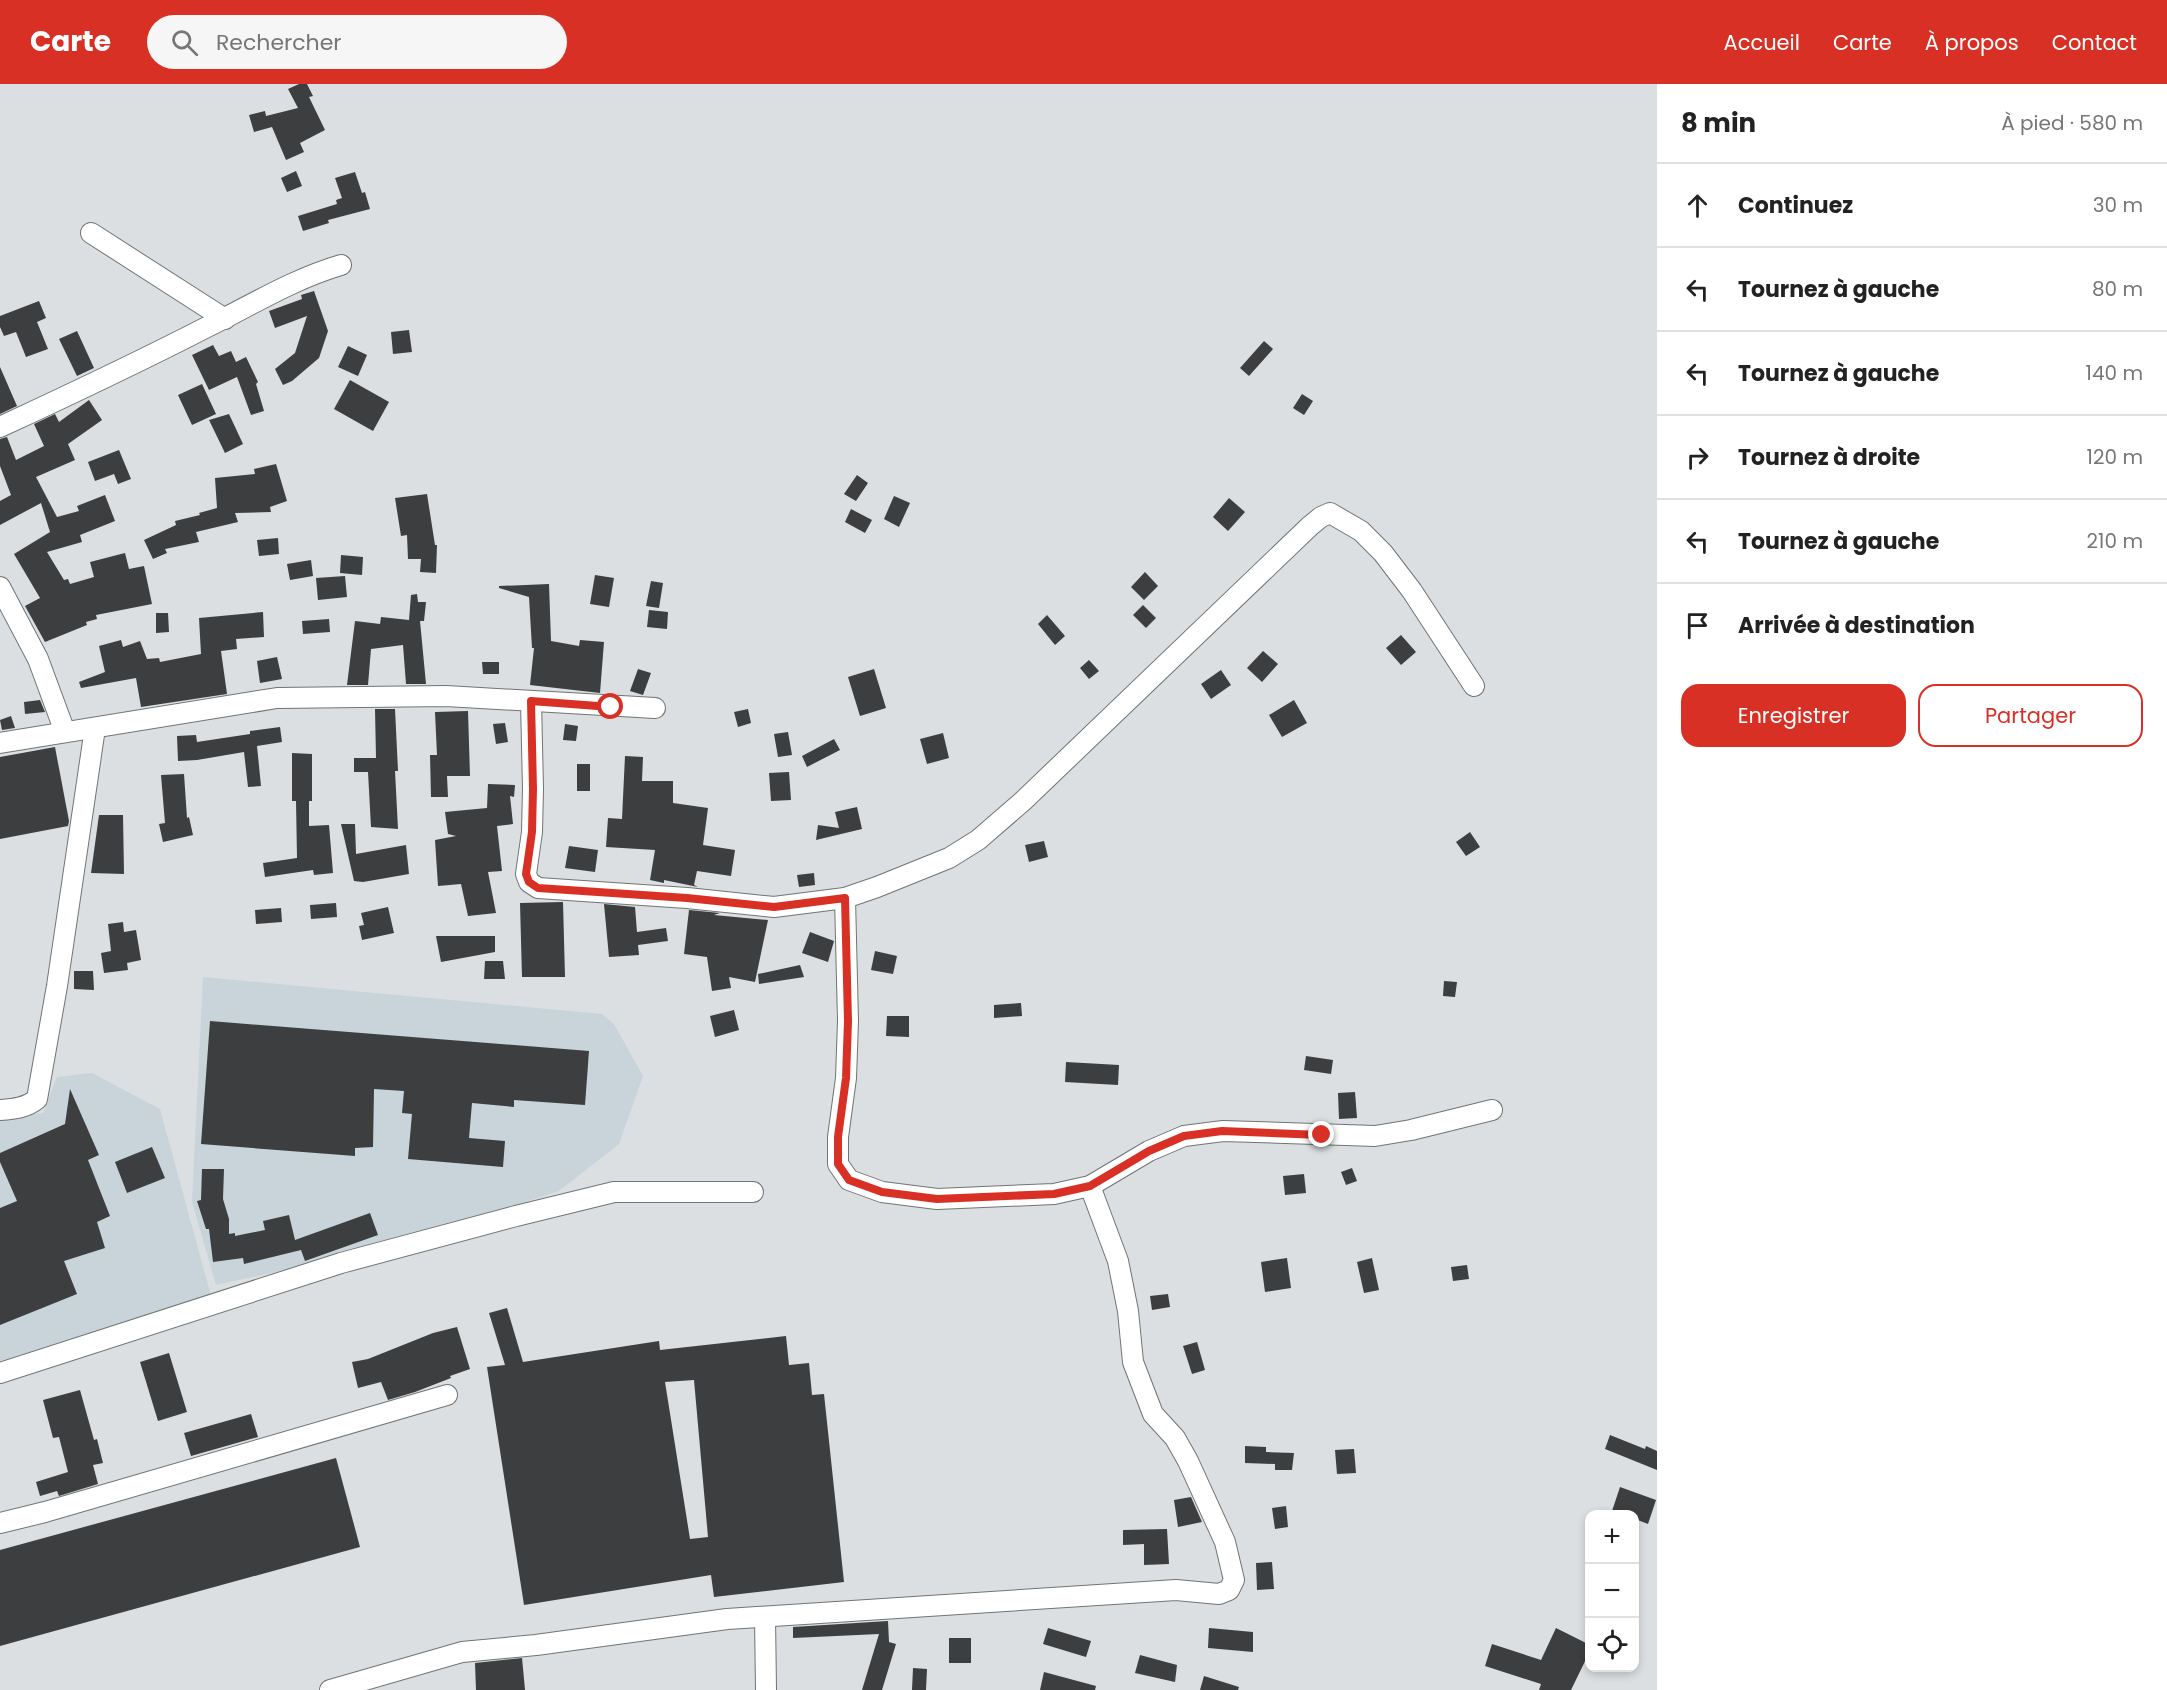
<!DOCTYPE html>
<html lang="fr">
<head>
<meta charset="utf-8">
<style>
	body { margin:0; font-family:Poppins,sans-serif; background:#f6f6f6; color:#222 }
	.controls { position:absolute; right:18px; bottom:18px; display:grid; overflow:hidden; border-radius:12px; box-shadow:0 3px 9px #0003 }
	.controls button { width:54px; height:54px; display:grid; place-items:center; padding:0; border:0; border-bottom:2px solid #e0e0e0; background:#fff; color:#222; font:30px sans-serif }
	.stop { position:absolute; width:18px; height:18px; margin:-14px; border:4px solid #d93025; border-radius:50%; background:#fff }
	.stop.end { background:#d93025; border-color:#fff; box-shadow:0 2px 6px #0008 }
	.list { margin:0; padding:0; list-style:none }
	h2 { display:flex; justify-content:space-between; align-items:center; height:78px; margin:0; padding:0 24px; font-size:26px }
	h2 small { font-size:20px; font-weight:400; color:#767676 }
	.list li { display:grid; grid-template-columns:39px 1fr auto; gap:18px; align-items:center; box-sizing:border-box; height:84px; padding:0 24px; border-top:2px solid #e0e0e0 }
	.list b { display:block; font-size:22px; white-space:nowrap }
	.list em { font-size:20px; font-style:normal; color:#767676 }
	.actions { display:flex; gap:12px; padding:18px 24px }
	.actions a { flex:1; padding:14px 0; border:2px solid #d93025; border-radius:18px; text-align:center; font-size:21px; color:#d93025 }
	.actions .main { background:#d93025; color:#fff }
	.icon { flex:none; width:33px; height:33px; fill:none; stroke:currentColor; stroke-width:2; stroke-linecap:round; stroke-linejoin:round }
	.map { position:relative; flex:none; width:1657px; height:1606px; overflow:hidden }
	header { display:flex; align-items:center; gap:36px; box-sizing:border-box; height:84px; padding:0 30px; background:#d93025; color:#fff }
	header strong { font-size:28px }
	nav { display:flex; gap:33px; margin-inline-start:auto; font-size:21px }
	.search { width:420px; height:54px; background:#f6f6f6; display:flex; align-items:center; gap:15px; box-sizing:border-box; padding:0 21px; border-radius:33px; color:#767676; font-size:22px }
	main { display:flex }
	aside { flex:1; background:#fff }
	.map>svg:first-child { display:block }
</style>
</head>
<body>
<header>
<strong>Carte</strong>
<div class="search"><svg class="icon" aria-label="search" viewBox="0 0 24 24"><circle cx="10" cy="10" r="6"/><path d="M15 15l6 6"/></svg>Rechercher</div>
<nav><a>Accueil</a><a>Carte</a><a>À propos</a><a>Contact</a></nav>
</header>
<main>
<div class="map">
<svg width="1657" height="1606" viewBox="0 0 1657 1606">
	<rect width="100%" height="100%" fill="#dbdfe1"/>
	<g fill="#c8d4d9">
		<path d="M203,893L602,930L614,940L643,992L619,1060L559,1107L377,1166L216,1201L192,1118Z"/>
		<path d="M92,989L160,1025L211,1212L0,1284V1034L43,1029L57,993Z"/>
	</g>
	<g fill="#3c3e40" fill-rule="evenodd">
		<path d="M299,0H307L313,12L309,13L325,46L300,59L304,68L286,76L272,43L254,48L249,31L265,27L266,32L298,24L288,5Z"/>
		<path d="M296,87L302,102L287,108L281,94Z"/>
		<path d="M355,88L362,109L365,108L370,125L328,136L329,139L303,147L298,132L337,120L336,116L342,114L335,94Z"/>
		<path d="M314,207L328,247L319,274L292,297L283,301L275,285L295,269L307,232L275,244L269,227L302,215L301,211Z"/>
		<path d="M39,217L46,234L37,238L48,265L26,273L16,248L4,252L0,243V232Z"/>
		<path d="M409,246L412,268L393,270L391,248Z"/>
		<path d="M77,247L94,284L77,292L59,255Z"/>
		<path d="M1264,257L1273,265L1249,292L1240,284Z"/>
		<path d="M213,261L219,272L231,267L236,278L246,273L258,298L256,300L264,327L251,331L237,293L209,306L192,271Z"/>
		<path d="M348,262L367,271L358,292L338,283Z"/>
		<path d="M0,283L17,322L0,330Z"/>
		<path d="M350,296L389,318L373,347L334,325Z"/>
		<path d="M202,300L216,330L192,341L178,311Z"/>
		<path d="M1302,310L1313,317L1304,331L1293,324Z"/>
		<path d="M89,316L102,336L68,360L75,376L36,393L57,433L79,427L77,422L105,411L115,437L80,451L82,458L47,468L64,496L68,495L70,500L94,493L90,478L125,469L129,485L144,482L152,520L96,531L97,535L86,538L87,541L45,558L25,522L40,514L14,470L50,448L41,419L0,441V417L11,411L0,382V355L7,353L16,376L44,362L34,340L55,330L59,338Z"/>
		<path d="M229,330L243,360L225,369L209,336Z"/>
		<path d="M119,366L131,395L118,400L114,390L95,397L88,378Z"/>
		<path d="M276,380L287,417L270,423L271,428L235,429L238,438L196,448L199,458L165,465L167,469L153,475L144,456L176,441L175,437L200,431L199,429L217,424L215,394L255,390L254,385Z"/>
		<path d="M857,391L868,399L856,417L844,410Z"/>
		<path d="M427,410L435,461H437L436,489L420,488L421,475H408L407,451L401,452L395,414Z"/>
		<path d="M894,412L910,419L899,443L884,435Z"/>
		<path d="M1229,414L1245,428L1228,447L1213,433Z"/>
		<path d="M851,425L872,436L865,449L845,438Z"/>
		<path d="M278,454L279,470L259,472L257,456Z"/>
		<path d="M341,471L363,473L362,491L340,489Z"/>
		<path d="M311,476L313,492L290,496L287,480Z"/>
		<path d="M1145,488L1158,502L1144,516L1131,503Z"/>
		<path d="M595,491L614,494L609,523L590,520Z"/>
		<path d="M345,492L347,513L318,516L316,494Z"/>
		<path d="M651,497L663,499L659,524L646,522Z"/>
		<path d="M549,500L551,557L579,562L580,556L604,558L600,609L530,601L534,564H532L529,513L499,504V502Z"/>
		<path d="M417,510L418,518H426L424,537H420L426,600H406L403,561L371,565L368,601H347L355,537L380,540L381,533L409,536L411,511Z"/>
		<path d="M1143,521L1156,534L1146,544L1133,531Z"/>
		<path d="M649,526L668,528L667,545L647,543Z"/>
		<path d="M263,528L264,553L236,555L237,565L221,567L227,610L141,623L136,594L81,604L79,598L105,588L99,562L121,556L123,563L140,557L147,575L159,574L160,578L201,570L199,534Z"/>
		<path d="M156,529H168L169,548L156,549Z"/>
		<path d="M1047,531L1065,552L1055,561L1038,540Z"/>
		<path d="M329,535L330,548L303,550L302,537Z"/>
		<path d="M1401,551L1416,568L1401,581L1386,564Z"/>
		<path d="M1263,567L1278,580L1262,598L1247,584Z"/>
		<path d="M277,573L282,595L260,599L257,577Z"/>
		<path d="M1089,576L1099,587L1089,595L1080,584Z"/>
		<path d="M482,578H499V590H483Z"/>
		<path d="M638,585L651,589L643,611L630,607Z"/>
		<path d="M874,585L886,624L860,632L848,593Z"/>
		<path d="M1221,586L1231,601L1211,615L1201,600Z"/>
		<path d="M40,616L45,628L25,630L24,618Z"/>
		<path d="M1294,616L1307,639L1282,653L1269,631Z"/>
		<path d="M375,625H395L398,687H395L398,745L371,743L368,688H354V674H376Z"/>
		<path d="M748,625L751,639L738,643L734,628Z"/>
		<path d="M468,627L470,692H447L448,713H431L430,671H437L435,628Z"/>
		<path d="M11,632L15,644L2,646L0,636Z"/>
		<path d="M505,639L508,658L496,660L493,640Z"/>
		<path d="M565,640L578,642L576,657L563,656Z"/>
		<path d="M280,643L282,658L257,662L261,702L248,703L244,668L197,676L178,677L177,652L196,651L197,658L250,650V647Z"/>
		<path d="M788,648L792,671L778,673L774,650Z"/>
		<path d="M943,649L949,674L927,680L920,655Z"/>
		<path d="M834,655L840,666L807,683L802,672Z"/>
		<path d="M55,663L69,737L68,742L0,755V673Z"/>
		<path d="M292,669L312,670V717H309V742L329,741L333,789L314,791L313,786L265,793L263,779L297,774L296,717H292Z"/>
		<path d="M625,672L643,673L642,697H673V719L708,724L703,761L735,766L731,792L697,787L694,801L698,803L664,796V799L650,796L655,766L606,763L608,734L622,735Z"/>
		<rect x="577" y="680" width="13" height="27"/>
		<path d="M789,688L791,716L771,717L769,689Z"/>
		<path d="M184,690L187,734L189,733L193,751L163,758L159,740L165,739L161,691Z"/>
		<path d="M488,700L515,701L514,713L510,712L513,740L497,742L502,787L488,788L496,829L468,832L461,800L438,802L435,756L456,752L448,750L445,728L487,724Z"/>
		<path d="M857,723L862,745L816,756L818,741L839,744L835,728Z"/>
		<path d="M99,731H123L124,790L91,789Z"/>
		<path d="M341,740H355L356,770L406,761L409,790L363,798L354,797Z"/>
		<path d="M1470,748L1480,763L1466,772L1456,758Z"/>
		<path d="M1044,757L1048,773L1029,778L1025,761Z"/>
		<path d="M569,762L598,766L595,788L565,784Z"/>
		<path d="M814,789L815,801L799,803L797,791Z"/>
		<path d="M563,818L565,893H522L520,819Z"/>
		<path d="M336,819L337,833L311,835L310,821Z"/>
		<path d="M604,820L635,823L637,848L666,844L668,857L638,861L639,871L609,873Z"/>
		<path d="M388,823L394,849L362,856L359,842L364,841L361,829Z"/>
		<path d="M281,824L282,838L256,840L255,826Z"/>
		<path d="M689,826L720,829L714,831L768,836L755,898L729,893L731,904L712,907L707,873L684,870Z"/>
		<path d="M123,838L124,848L136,846L141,876L127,879L128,886L104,889L101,869L111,867L108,840Z"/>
		<path d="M810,848L834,857L828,878L802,869Z"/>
		<path d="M436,852H495V868L441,878Z"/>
		<path d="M875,867L897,872L893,890L871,886Z"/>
		<path d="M485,877H503L505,895H484Z"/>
		<path d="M800,881L804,893L759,900L758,890Z"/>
		<path d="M74,887H93L94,906L74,905Z"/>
		<path d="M1444,897L1457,898L1455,913L1443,912Z"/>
		<path d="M1021,919L1022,932L994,934V921Z"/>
		<path d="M734,926L739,946L715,953L710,932Z"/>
		<path d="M887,932H909V953L886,952Z"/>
		<path d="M210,937L589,967L585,1021L514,1016V1023L472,1019L469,1054L505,1057L503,1083L408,1075L412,1030L402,1029L404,1007L374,1005L373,1063L355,1064V1072L201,1060Z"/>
		<path d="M1306,972L1333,976L1331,990L1304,986Z"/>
		<path d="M1066,978L1119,981L1118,1001L1065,998Z"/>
		<path d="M70,1005L99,1071L88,1076L110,1132L97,1138L105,1164L64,1177L77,1210L0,1241V1124L17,1117L0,1078V1069L65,1040Z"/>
		<path d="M1355,1008L1357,1034L1339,1035L1338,1009Z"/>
		<path d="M152,1063L165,1094L127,1109L115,1078Z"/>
		<path d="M1352,1084L1357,1097L1346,1101L1341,1088Z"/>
		<path d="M202,1085H224L223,1115L229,1135V1150L235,1149V1152L265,1146L263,1137L289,1131L295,1156L370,1129L378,1151L305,1177L301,1166L244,1180L243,1174L213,1178L209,1145H206L197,1117L201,1116Z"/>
		<path d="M1304,1090L1306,1109L1285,1111L1283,1092Z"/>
		<path d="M1287,1174L1291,1204L1265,1208L1261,1178Z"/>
		<path d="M1372,1174L1379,1206L1364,1209L1357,1178Z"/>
		<path d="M1467,1181L1469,1195L1453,1197L1451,1183Z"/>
		<path d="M1168,1210L1170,1223L1152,1226L1150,1212Z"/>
		<path d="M507,1224L523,1278L659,1257L660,1266L786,1252L789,1281L809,1279L812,1311L824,1310L844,1498L714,1513L711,1491L524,1521L487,1283L505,1281L489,1229ZM694,1296L708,1453L690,1455L665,1298Z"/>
		<path d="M457,1243L470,1285L450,1292L451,1294L415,1308L388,1316L381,1298L358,1304L352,1278L368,1275L433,1249Z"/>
		<path d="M1197,1258L1205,1286L1192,1290L1183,1262Z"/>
		<path d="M169,1269L187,1328L158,1337L140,1278Z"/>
		<path d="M80,1306L94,1356L97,1355L103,1379L93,1381L98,1400L59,1412L57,1407L40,1412L36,1398L68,1388L59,1353L53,1354L43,1316Z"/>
		<path d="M251,1330L258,1353L191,1372L184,1349Z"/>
		<path d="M1610,1351L1645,1365L1646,1362L1657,1367V1386L1605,1365Z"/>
		<path d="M1245,1362L1266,1363V1368L1294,1369L1292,1386H1275V1380L1245,1379Z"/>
		<path d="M1354,1365L1356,1389L1337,1390L1335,1366Z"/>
		<path d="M336,1374L360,1463L0,1562V1466Z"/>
		<path d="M1620,1403L1656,1416L1648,1440L1635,1435V1431H1622L1612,1427Z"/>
		<path d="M1191,1413L1202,1438L1178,1443L1174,1416Z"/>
		<path d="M1286,1422L1288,1443L1275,1445L1272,1424Z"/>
		<path d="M1167,1445L1169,1480L1144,1481V1460L1123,1461V1446Z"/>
		<path d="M1272,1478L1274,1505L1257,1506L1256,1479Z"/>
		<path d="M888,1537L889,1558L896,1560L882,1606H862L879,1550L793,1554V1543Z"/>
		<path d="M1048,1544L1091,1557L1086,1573L1043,1560Z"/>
		<path d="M1209,1544L1253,1548V1568L1208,1564Z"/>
		<path d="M1556,1544L1590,1561V1567L1571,1606H1539L1541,1600L1485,1582L1492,1560L1541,1576Z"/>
		<rect x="949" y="1554" width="22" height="25"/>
		<path d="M1140,1571L1177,1581L1175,1598L1135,1589Z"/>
		<path d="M522,1574L525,1606H476L475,1579Z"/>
		<path d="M913,1584L927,1585L926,1606H912Z"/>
		<path d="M1044,1588L1096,1602L1095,1606H1040Z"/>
		<path d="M1204,1592L1239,1603L1238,1606H1200Z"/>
	</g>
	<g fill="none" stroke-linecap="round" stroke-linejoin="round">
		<g stroke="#707475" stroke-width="22">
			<g id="minor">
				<path d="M91,149L225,235"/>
				<path d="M0,343C69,311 137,279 205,244C250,222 293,195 341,181"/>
				<path d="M0,503L38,575L65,648"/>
				<path d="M531,617L533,705L532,748L526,790L529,798L538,804L687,814L774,823L845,814L877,803L949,774L978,756L1023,717L1310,442L1321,433L1330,429L1361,447L1383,469L1412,507L1474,602"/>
				<path d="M0,659L277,614L446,612L655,624"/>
				<path d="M845,814L848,937L846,994L838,1053V1080L849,1096L882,1108L937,1115L1054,1110L1090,1102L1149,1067L1184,1052L1223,1047L1375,1052L1411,1046L1492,1026"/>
				<path d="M0,1026C14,1025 26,1024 37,1015L57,902L95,644"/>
				<path d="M0,1289L341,1179L516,1132L614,1108H753"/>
				<path d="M0,1439L45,1428L447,1311"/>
				<path d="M765,1533L766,1606"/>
				<path d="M330,1606L462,1568L536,1561L727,1535L1176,1506L1219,1510L1229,1506L1234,1496L1225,1458L1188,1377L1175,1354L1153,1330L1133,1278L1128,1227L1118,1177L1090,1102"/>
			</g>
		</g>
		<use href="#minor" stroke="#fff" stroke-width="20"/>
	</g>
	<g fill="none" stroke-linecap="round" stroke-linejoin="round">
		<path stroke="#d93025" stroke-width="8" d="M611,623L531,617L533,705L532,748L526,790L529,798L538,804L687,814L774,823L845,814L848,937L846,994L838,1053V1080L849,1096L882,1108L937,1115L1054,1110L1090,1102L1149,1067L1184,1052L1222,1047L1322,1051"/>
	</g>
</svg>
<div class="controls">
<button>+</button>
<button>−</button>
<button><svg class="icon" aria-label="locate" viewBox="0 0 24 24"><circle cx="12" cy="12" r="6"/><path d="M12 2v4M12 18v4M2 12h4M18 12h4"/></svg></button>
</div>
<div class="stop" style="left:611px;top:623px"></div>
<div class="stop end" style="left:1322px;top:1051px"></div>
</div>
<aside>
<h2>8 min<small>À pied · 580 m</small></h2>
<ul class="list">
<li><svg class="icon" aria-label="ahead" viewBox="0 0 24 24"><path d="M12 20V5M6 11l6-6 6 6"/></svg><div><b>Continuez</b></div><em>30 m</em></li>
<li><svg class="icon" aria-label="left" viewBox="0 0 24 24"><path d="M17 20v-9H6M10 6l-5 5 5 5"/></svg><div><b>Tournez à gauche</b></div><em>80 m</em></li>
<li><svg class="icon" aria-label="left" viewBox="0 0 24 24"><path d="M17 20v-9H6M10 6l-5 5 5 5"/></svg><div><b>Tournez à gauche</b></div><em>140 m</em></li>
<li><svg class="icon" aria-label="right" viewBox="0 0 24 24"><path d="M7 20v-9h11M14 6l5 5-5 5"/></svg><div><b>Tournez à droite</b></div><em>120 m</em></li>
<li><svg class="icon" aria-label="left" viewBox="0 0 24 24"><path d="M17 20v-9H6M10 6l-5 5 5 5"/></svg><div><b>Tournez à gauche</b></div><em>210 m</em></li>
<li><svg class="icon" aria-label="arrive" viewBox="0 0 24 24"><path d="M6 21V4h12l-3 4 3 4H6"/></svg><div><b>Arrivée à destination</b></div></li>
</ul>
<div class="actions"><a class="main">Enregistrer</a><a>Partager</a></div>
</aside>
</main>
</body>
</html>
